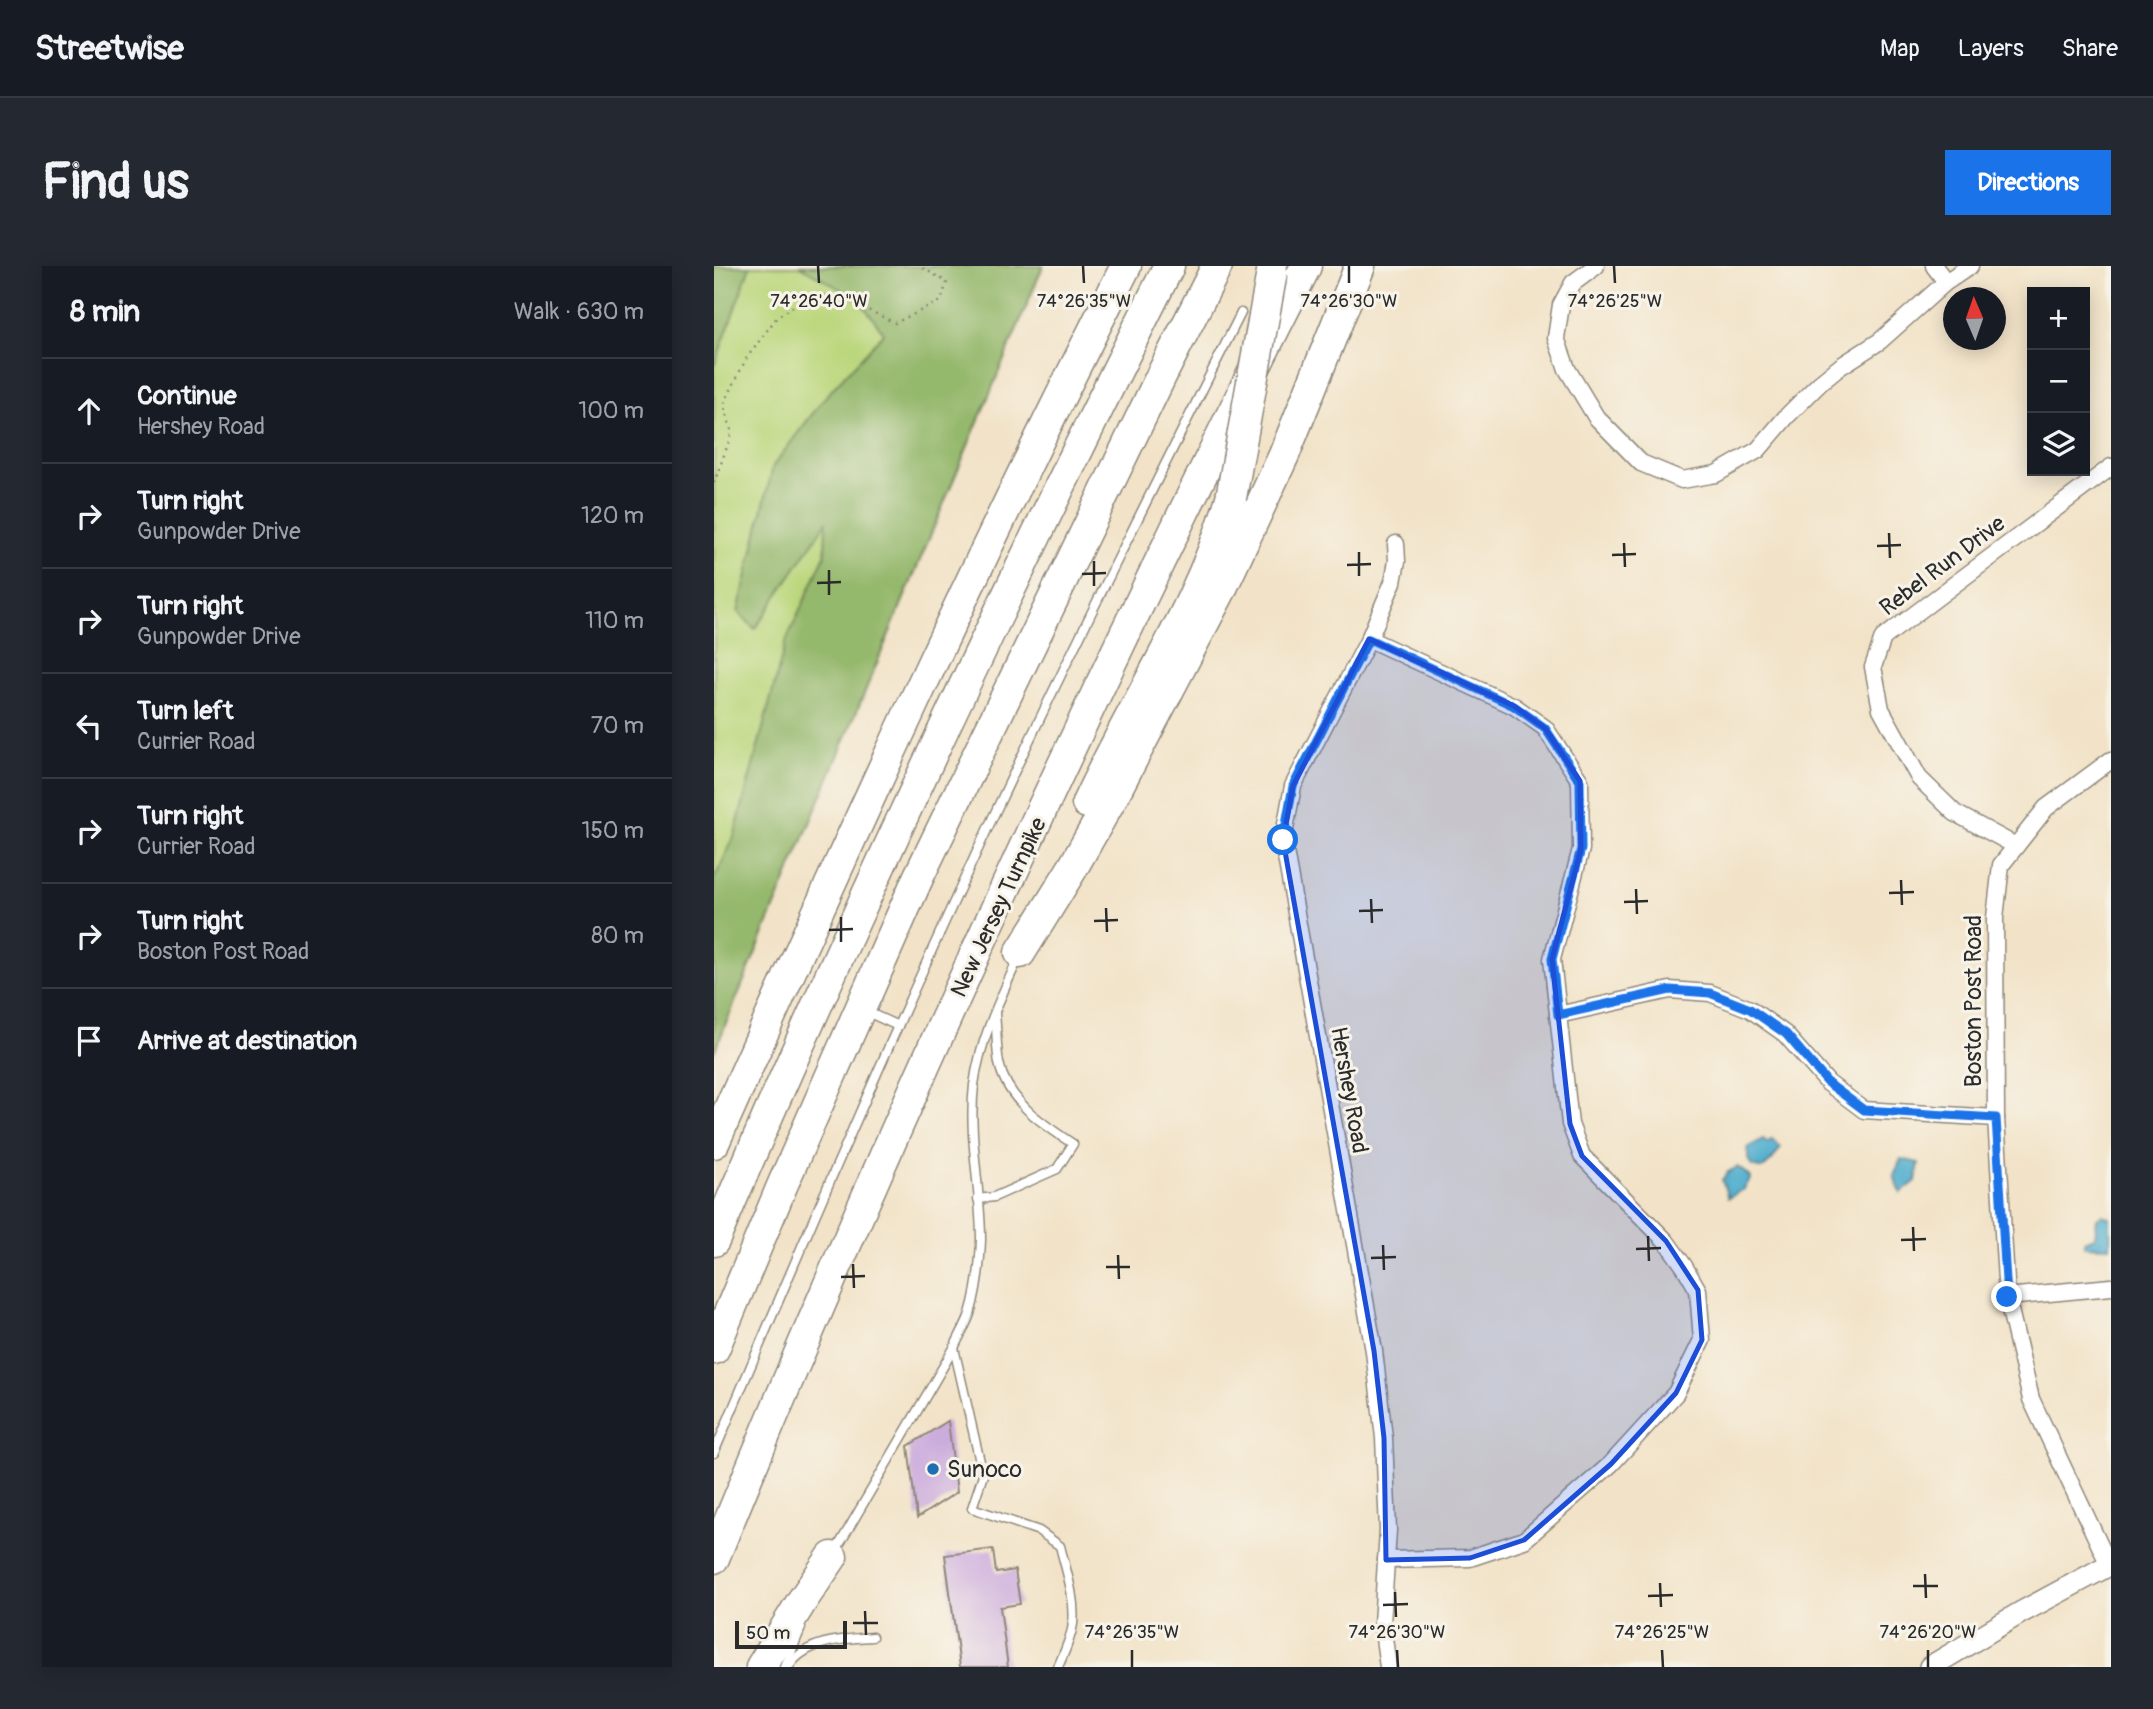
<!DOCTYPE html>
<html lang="en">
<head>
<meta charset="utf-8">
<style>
	body { margin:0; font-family:Pangolin,sans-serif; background:#242831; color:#f1f3f6 }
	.controls { position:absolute; right:21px; top:21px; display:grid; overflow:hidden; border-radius:0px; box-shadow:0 4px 18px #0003 }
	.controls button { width:63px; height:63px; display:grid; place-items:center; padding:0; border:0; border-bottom:2px solid #363941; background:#171b24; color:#f1f3f6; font:35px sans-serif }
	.compass { position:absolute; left:1229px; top:21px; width:63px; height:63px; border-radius:50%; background:#171b24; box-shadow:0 4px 18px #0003; rotate:358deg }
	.scale { position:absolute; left:21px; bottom:18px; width:112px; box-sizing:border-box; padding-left:7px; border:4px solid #2b2b2b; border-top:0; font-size:19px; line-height:24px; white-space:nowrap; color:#2b2b2b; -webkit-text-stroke:5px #f7f3e8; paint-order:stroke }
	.stop { position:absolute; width:21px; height:21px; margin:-16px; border:5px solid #1a73e8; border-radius:50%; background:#fff }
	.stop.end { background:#1a73e8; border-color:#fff; box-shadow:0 2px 7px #0008 }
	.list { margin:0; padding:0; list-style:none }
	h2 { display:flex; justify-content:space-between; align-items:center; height:91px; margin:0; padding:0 28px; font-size:30px }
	h2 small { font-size:23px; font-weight:400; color:#9ea1a6 }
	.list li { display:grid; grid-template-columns:46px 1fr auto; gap:21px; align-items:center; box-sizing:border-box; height:105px; padding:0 28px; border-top:2px solid #363941 }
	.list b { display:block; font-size:26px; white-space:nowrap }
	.list p { margin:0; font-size:23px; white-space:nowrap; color:#9ea1a6 }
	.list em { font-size:23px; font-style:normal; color:#9ea1a6 }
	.icon { flex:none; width:38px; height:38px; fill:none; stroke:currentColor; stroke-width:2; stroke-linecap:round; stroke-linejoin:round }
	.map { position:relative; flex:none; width:1397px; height:1401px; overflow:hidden; border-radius:0px }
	header { display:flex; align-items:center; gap:42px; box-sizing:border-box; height:98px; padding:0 35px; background:#171b24; border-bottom:2px solid #363941 }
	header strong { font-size:33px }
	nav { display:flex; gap:38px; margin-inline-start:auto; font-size:24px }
	.intro { display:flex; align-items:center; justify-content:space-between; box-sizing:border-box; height:168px; padding:0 42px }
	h1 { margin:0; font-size:49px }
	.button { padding:18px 32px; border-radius:0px; background:#1a73e8; color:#fff; font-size:24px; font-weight:700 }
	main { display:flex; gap:42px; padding:0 42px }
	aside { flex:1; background:#171b24; border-radius:0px; box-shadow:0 4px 18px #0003 }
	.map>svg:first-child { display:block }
</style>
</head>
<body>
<header>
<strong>Streetwise</strong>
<nav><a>Map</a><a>Layers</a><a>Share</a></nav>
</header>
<div class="intro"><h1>Find us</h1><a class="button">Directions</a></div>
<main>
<aside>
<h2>8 min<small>Walk · 630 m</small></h2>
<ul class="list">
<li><svg class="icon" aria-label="ahead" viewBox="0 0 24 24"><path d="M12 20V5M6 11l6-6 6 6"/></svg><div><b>Continue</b><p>Hershey Road</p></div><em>100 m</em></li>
<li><svg class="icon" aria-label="right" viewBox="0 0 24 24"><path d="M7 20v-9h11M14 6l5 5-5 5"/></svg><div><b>Turn right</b><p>Gunpowder Drive</p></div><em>120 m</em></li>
<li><svg class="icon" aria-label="right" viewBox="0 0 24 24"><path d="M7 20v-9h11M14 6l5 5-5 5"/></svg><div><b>Turn right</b><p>Gunpowder Drive</p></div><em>110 m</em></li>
<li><svg class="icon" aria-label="left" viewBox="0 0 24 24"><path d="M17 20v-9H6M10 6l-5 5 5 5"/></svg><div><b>Turn left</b><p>Currier Road</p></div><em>70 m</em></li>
<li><svg class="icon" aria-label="right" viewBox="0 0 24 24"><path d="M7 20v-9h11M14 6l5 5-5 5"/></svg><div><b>Turn right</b><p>Currier Road</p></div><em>150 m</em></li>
<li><svg class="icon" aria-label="right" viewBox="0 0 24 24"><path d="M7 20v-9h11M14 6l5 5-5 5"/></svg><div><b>Turn right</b><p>Boston Post Road</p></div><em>80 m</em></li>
<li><svg class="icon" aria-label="arrive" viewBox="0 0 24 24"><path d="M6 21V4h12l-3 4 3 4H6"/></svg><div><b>Arrive at destination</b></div></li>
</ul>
</aside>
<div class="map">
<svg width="1397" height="1401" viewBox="0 0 1397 1401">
	<rect width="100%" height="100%" fill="#f7f3e8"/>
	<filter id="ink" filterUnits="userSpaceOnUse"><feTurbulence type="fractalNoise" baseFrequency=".0143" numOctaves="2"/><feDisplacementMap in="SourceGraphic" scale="14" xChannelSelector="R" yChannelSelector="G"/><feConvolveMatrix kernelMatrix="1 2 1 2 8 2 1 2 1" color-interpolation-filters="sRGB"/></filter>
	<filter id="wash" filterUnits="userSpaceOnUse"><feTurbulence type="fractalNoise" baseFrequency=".00686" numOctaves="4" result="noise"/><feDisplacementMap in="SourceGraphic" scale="28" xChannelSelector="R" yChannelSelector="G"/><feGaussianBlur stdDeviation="1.57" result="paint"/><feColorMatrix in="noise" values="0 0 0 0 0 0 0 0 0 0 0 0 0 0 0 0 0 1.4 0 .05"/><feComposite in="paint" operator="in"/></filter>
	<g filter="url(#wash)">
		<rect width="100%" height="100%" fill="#f2e3c8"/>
		<path fill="#bbd77d" stroke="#738154" stroke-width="2" d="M0,0H329L0,786Z"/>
		<g fill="#94b86c" stroke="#60724c" stroke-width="2">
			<path d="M0,0H36L0,101Z"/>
			<path d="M86,0H329L0,786V614L20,571L72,375L111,289L112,257L41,363L24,346L59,200L112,130L170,67L145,34Z"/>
		</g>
		<g fill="#4fadcd" stroke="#3d6c7c" stroke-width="2">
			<path d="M1049,873L1054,877L1058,873L1067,881L1058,894L1048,903L1038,900L1034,893V882Z"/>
			<path d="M1187,893L1205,897L1202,915L1187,927L1180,910Z"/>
			<path d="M1024,901L1037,912L1030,923L1014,932L1008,914L1014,906Z"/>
			<path d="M1388,949L1396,952V981L1370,980V975L1381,971L1383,952Z"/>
		</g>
		<g id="blocks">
			<g fill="#ccacdd">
				<path d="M234,1155L243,1226L203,1252L194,1180Z"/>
				<path d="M279,1283L282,1307L301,1304L306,1338L286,1341L294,1401H246L231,1289Z"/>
			</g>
		</g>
	</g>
	<g filter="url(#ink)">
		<use href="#blocks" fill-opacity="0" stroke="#8e877a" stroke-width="2"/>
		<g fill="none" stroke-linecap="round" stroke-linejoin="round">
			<g stroke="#8e877a" stroke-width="11">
				<g id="service">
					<path d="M151,745L184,760"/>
					<path d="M264,933L280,931L343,903L359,878C329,858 293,835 285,797C282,781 283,764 281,748"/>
					<path d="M240,1082L269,1209L258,1242L325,1265L346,1280C352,1304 362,1333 359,1358C357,1373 350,1387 344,1401"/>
					<path d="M0,1187C90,974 181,761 279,551C359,381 443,214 527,47"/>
					<path d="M121,1286L240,1082C245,1071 252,1059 256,1048C263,1025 266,998 267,974C267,922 254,870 260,819C266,774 286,733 304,693"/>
					<path d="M76,1399C93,1374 131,1373 158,1371"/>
					<path d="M71,1401L87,1362"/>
				</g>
			</g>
			<g stroke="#8e877a" stroke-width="19">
				<g id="minor">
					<path d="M882,0L859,17L847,39L842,72L853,103L882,151L927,197L968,214L1002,208L1044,184L1073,150L1105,118L1127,100L1166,75L1232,16L1256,0"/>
					<path d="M1220,0L1232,16"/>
					<path d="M655,373L800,440L831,462L866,515L867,583L838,693L856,858L868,890L952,975L970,1000L984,1024L988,1074L962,1127L897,1198L810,1274L756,1292L672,1294"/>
					<path d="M1302,580L1241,547L1205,512L1167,443L1159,401L1169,372L1397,201"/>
					<path d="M844,749L956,724L996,727L1036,743L1071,768L1114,817L1150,844L1282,852"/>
					<path d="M1293,1031L1397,1021"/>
					<path d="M1395,1299L1317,1133L1293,1031L1282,852L1281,652L1287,599L1332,542L1397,494"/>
					<path d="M674,1401L668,1358L674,1264L670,1172L660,1085L569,574L579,520L655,373L679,316L683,295L682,278"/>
				</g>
			</g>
			<g stroke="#8e877a" stroke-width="24">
				<path id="tertiary" d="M1216,1401L1306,1347L1397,1298"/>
			</g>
			<g stroke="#8e877a" stroke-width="33">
				<g id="motorway">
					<path d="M373,537C420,435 486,340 517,232"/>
					<path d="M306,687L358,603L398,532L507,324L570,189L646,0"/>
					<path d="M0,877C131,582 265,288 412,0"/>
					<path d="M0,975C140,645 294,321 455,0"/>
					<path d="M0,1083L68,920L204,612L447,110L503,0"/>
					<path d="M0,1292C179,854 378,423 592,0"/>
					<path d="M47,1401L88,1335L118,1291"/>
				</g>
			</g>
			<path stroke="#8e877a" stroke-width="2.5" stroke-dasharray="2 5" stroke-linecap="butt" d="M0,217L18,167L10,138L32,93L63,51L94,31L121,28L181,57L227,35L233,16L205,0"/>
			<use href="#service" stroke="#fff" stroke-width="8"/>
			<use href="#minor" stroke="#fff" stroke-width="16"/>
			<use href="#tertiary" stroke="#fff" stroke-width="21"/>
			<use href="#motorway" stroke="#fff" stroke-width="30"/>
			<g stroke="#8e877a" stroke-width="33" stroke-linecap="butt">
				<path id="motorway-bridge" d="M517,232L558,6"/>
			</g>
			<use href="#motorway-bridge" stroke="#fff" stroke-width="30"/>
		</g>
	</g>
	<g fill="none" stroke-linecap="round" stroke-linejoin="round" filter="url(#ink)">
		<path stroke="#1a73e8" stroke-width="9" d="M569,574L579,520L655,373L800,440L831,462L866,515L867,583L838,693L844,749L956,724L996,727L1036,743L1072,768L1114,817L1150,844L1282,852L1293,1031"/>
	</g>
	<path fill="#1d4ed8" fill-opacity="0.2" stroke="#1d4ed8" stroke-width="5" stroke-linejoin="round" d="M655,373L800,440L831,462L866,515L867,583L838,693L856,858L868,890L952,975L984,1024L988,1074L962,1127L897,1198L810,1274L756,1292L672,1294L670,1172L660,1085L569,574L579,520Z"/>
	<path fill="none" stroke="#2b2b2b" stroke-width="2.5" d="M104,0L105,17M369,0L370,17M635,0V17M900,0L901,17M1175,267L1176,292M910,277L911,301M1163,280L1187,279M645,286V310M898,289L922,288M380,295V320M633,299L657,298M115,304V329M368,308L392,307M103,317L127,316M1187,614L1188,639M922,623L923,648M1175,627L1200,626M657,633L658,657M910,636L934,635M392,642L393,666M645,645L669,644M127,651V676M380,655L404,654M115,664L139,663M1199,961L1200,985M934,970L935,995M1187,974L1212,973M669,979L670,1004M922,983L947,982M404,989L405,1013M657,992L682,991M139,998L140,1022M392,1001H416M127,1011L151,1010M1211,1308L1212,1332M946,1317L947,1341M1199,1320H1224M681,1326L682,1351M934,1330L959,1329M669,1339L694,1338M151,1345L152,1369M139,1357H164M418,1384V1401M683,1384L684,1401M948,1384L949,1401M1214,1384V1401"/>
	<circle fill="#1f6fb2" stroke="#f7f3e8" stroke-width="2.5" cx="219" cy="1203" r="7"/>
	<g text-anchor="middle" stroke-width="6" stroke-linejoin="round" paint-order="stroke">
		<g font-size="23" fill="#2b2b2b" stroke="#f7f3e8">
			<text transform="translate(1228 299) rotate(-37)" y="8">Rebel Run Drive</text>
			<text transform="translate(284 641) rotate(-65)" y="8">New Jersey Turnpike</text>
			<text transform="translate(1259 735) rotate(-90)" y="8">Boston Post Road</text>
			<text transform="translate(636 824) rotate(80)" y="8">Hershey Road</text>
		</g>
		<g font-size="23" fill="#2b2b2b" stroke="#f7f3e8" text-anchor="start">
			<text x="233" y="1211">Sunoco</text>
		</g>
	</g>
	<g font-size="18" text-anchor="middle" fill="#2b2b2b" stroke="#f7f3e8" stroke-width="6" stroke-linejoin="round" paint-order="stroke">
		<text x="105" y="41">74°26'40"W</text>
		<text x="370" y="41">74°26'35"W</text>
		<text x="635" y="41">74°26'30"W</text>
		<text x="901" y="41">74°26'25"W</text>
		<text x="418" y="1372">74°26'35"W</text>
		<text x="683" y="1372">74°26'30"W</text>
		<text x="948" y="1372">74°26'25"W</text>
		<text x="1214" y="1372">74°26'20"W</text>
	</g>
</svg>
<div class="controls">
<button>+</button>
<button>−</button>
<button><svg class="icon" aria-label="layers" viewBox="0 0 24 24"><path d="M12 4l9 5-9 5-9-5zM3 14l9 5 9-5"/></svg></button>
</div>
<svg class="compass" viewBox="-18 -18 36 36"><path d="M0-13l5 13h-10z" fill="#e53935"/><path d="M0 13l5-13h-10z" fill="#9ea1a6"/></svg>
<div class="scale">50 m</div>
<div class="stop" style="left:569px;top:574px"></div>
<div class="stop end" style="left:1293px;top:1031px"></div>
</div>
</main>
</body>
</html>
